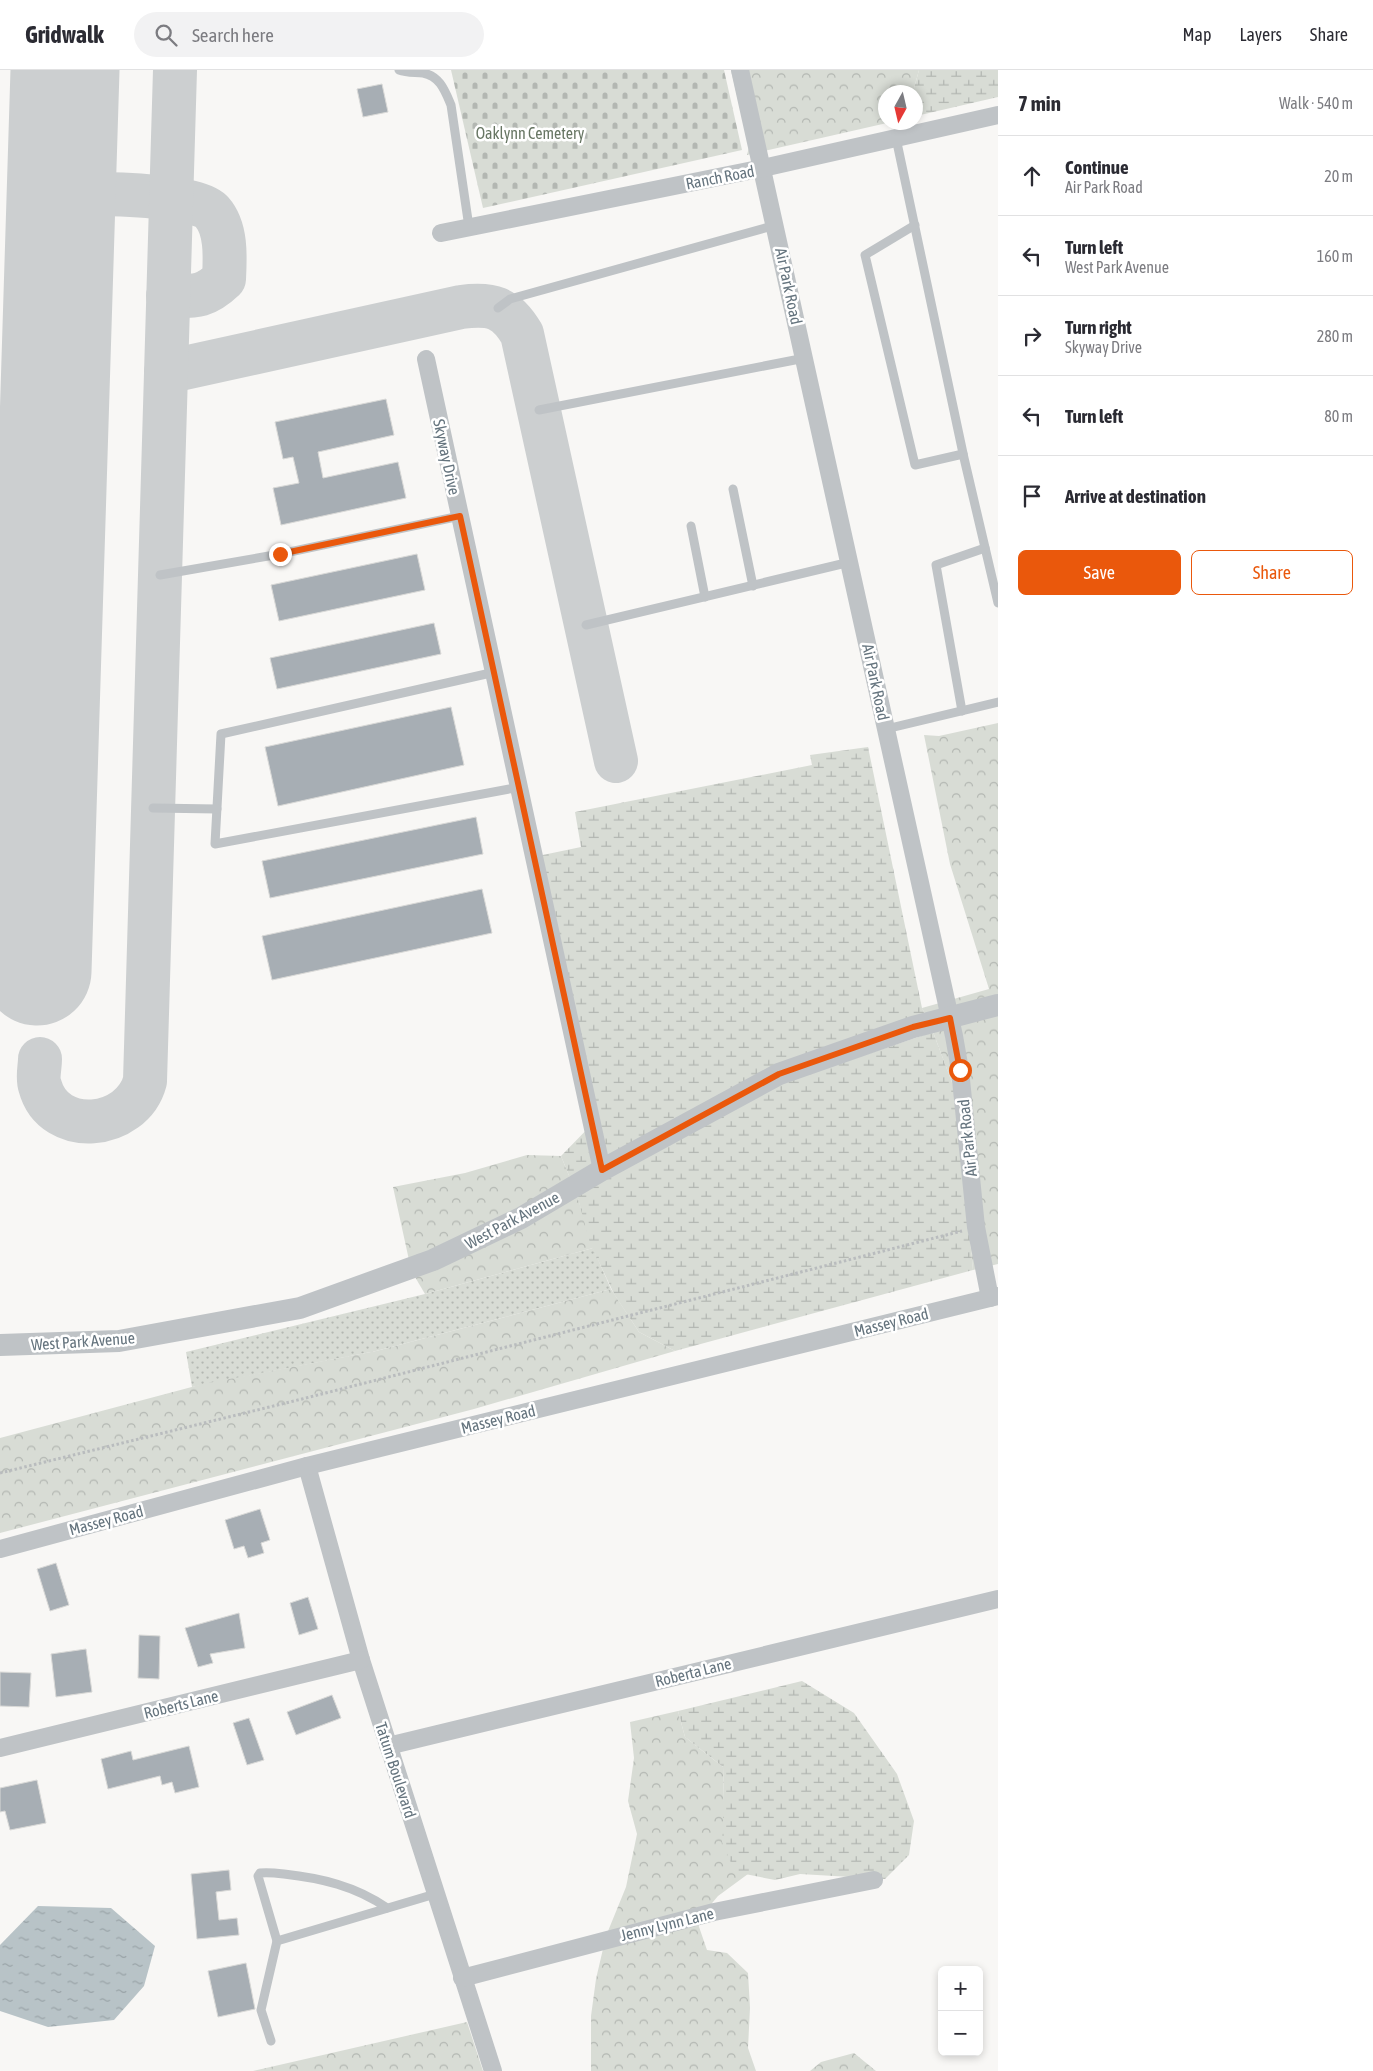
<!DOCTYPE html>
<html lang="en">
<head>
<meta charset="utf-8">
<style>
	body { margin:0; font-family:"Asap Condensed",sans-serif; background:#f2f2f3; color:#2b2b33 }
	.controls { position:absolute; right:15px; bottom:15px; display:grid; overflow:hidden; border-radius:8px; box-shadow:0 2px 8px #0003 }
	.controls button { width:45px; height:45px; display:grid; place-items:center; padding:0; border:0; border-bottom:1px solid #e1e1e2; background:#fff; color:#2b2b33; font:25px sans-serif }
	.compass { position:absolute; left:878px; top:15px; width:45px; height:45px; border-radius:50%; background:#fff; box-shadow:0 2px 8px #0003; rotate:188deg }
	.stop { position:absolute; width:15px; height:15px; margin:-11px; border:4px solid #ea580c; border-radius:50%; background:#fff }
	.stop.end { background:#ea580c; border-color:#fff; box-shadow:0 1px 5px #0008 }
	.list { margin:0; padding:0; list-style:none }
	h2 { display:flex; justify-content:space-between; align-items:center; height:65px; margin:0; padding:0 20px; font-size:21px }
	h2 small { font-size:16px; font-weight:400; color:#7c7c81 }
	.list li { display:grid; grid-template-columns:32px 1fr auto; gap:15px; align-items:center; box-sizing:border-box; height:80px; padding:0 20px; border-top:1px solid #e1e1e2 }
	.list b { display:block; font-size:19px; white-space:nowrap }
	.list p { margin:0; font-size:16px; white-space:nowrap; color:#7c7c81 }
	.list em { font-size:16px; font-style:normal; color:#7c7c81 }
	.actions { display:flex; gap:10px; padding:15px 20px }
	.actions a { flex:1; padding:11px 0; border:1px solid #ea580c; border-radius:8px; text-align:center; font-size:18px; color:#ea580c }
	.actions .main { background:#ea580c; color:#fff }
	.icon { flex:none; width:28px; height:28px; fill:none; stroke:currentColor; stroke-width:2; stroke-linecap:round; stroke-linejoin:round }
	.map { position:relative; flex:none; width:998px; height:2001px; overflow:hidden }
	header { display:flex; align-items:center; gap:30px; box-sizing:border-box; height:70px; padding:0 25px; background:#fff; border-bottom:1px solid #e1e1e2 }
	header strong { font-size:24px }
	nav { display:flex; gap:28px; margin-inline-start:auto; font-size:18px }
	.search { width:350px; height:45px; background:#f2f2f3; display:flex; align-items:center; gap:12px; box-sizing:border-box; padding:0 18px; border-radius:28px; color:#7c7c81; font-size:19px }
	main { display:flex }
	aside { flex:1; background:#fff }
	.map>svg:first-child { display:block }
</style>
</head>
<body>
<header>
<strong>Gridwalk</strong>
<div class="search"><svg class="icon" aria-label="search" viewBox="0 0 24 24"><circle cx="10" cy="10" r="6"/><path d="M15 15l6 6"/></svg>Search here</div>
<nav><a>Map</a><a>Layers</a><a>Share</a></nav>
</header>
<main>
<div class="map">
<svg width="998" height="2001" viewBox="0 0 998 2001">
	<defs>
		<pattern id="grass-dots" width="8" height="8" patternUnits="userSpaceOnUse" patternTransform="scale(1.25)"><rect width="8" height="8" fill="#d8dcd5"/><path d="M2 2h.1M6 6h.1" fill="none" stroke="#b3b7b2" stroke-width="1.8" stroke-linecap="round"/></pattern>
		<pattern id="forest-crowns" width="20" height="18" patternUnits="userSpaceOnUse" patternTransform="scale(1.25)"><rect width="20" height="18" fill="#d8dcd5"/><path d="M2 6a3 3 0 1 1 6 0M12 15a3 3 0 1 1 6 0" fill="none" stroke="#b3b7b2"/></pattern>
		<pattern id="wetland-marsh" width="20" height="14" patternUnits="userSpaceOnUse" patternTransform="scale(1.25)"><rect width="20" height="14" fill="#d8dcd5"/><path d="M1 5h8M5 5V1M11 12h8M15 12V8" fill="none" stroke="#b3b7b2"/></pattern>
		<pattern id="cemetery-stones" width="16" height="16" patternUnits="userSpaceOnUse" patternTransform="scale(1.25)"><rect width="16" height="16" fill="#d8dcd5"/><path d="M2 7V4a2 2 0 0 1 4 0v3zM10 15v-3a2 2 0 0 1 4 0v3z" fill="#b3b7b2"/></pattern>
		<pattern id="water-ripples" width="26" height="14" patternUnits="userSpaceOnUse" patternTransform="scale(1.25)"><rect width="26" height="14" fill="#b8c3c7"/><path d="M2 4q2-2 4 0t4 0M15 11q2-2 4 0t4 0" fill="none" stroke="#99a3a7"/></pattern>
	</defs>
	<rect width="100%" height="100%" fill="#f8f7f5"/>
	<path fill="url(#grass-dots)" d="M593,1178L611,1219L376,1281L192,1317L186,1282L425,1224Z"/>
	<g fill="url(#forest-crowns)">
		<path d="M731,0H919L913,22H886V52L887,53L747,85L749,77Z"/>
		<path d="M998,653V926L925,944L922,938L989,919L950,794L924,665L939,666Z"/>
		<path d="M998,945V1194L973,1200L956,1023L933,962Z"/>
		<path d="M527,1085L561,1086L570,1108L517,1140L409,1190L393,1117L465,1103Z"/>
		<path d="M577,1125L593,1178L425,1224L415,1207Z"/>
		<path d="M611,1219L639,1262L675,1281L474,1339L0,1463V1368L203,1314L376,1281Z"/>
		<path d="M678,1641L685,1667L723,1697L724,1731L735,1801L748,1804L718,1826L697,1851L707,1880L727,1883L748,1903L750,1938L748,1978L756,2001H591V1946L596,1909L606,1866L626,1817L637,1764L628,1731L634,1688L630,1652Z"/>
		<path d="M467,1952L483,2001H253Z"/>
		<path d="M854,1983L876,2001H810L821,1992Z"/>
	</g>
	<g fill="url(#wetland-marsh)">
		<path d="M919,0H998V27L916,46V22H913Z"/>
		<path d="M868,677L922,938L925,944L570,1108L561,1086L599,1047L538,786L581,777L575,742L812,695L810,685Z"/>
		<path d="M933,962L956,1023L973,1200L675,1281L639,1262L614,1224L590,1173L577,1125L782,1013Z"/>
		<path d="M802,1611L854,1643L897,1704L914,1751L909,1785L885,1809L800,1804L775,1810L735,1802L722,1772L724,1731L723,1697L685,1667L678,1641Z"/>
	</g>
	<path fill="url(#cemetery-stones)" d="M451,0H724L742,80L483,138Z"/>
	<path fill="url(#water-ripples)" d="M38,1836L111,1838L155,1876L144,1916L114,1950L48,1957L0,1941V1875Z"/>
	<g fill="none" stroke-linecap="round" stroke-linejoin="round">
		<g stroke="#cccfd0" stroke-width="44">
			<path d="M62,123C90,124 196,123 212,142C227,159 225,188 224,209C204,228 195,226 168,226"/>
			<path d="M166,302L461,237C492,233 506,237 522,264L616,691"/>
			<path d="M40,989C40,997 37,1008 40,1016C54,1068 132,1060 145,1011L175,0"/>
		</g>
		<path stroke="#cccfd0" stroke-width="109" d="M37,901L65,0"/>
	</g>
	<g fill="#a7aeb4" stroke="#d9d9d7">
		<path d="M382,14L388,42L363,47L357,19Z"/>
		<path d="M386,329L394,365L318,382L323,408L398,392L406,428L281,455L273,418L299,413L293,387L283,389L275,352Z"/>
		<path d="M417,484L425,520L279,551L271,515Z"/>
		<path d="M434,553L441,584L277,619L270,588Z"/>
		<path d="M451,637L464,695L278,736L265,677Z"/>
		<path d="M476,747L483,784L270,828L262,791Z"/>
		<path d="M482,819L492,863L272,910L262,866Z"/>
		<path d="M260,1439L270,1470L261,1473L264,1483L248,1488L244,1476L234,1479L225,1450Z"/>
		<path d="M56,1493L69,1535L50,1541L37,1499Z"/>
		<path d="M308,1527L318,1559L299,1565L290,1533Z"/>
		<path d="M239,1543L245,1578L210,1584L213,1593L198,1597L185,1558Z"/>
		<path d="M139,1565L160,1566L159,1609L138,1608Z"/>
		<path d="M86,1579L92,1622L56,1627L51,1584Z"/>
		<path d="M0,1602L31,1603L29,1637L0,1636Z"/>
		<path d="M332,1625L341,1648L296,1665L287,1642Z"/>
		<path d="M249,1648L264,1690L247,1695L233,1653Z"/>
		<path d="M189,1676L199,1717L175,1723L172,1712L162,1715L160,1706L108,1719L101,1689L131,1681L133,1690Z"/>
		<path d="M37,1710L46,1753L10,1760L5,1741L0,1742V1718Z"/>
		<path d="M229,1800L231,1820L216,1822L219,1850L237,1848L239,1865L197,1869L191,1804Z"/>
		<path d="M246,1893L255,1939L218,1947L208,1901Z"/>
	</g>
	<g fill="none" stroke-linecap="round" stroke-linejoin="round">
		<path stroke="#b9bcbe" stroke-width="3" stroke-dasharray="2.5 2.5" stroke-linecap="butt" d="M0,1403L302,1329L962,1161"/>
		<g stroke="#bfc3c6" stroke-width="9">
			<path d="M399,0C407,3 415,2 423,3C440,6 445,21 451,35L469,157"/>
			<path d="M896,68L964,388L998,533"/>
			<path d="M915,155L865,185L915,395L963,384"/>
			<path d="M498,238L510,229L776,155"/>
			<path d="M539,340L805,288"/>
			<path d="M733,419L753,516"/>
			<path d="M691,456L705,527"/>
			<path d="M160,505L280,484L460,446"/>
			<path d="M586,555L850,492"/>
			<path d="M495,602L221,664L215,774L520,717"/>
			<path d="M962,641L936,495L985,478"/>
			<path d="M886,659L998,632"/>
			<path d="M153,738L217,739"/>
			<path d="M277,1871L258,1806L260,1803C268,1802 276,1803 284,1804C320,1808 356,1816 387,1838"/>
			<path d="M271,1971L261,1940L277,1871L435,1824"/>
		</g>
		<g stroke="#bfc3c6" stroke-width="18">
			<path d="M740,0L954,966L960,1000L976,1157L990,1228"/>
			<path d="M441,163L763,98L998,45"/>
			<path d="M426,289L602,1100"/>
			<path d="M307,1396L361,1590L493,2001"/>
			<path d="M0,1479L307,1396L998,1226"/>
			<path d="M388,1676L998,1529"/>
			<path d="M0,1678L361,1590"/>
			<path d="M462,1908L714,1842L874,1810"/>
		</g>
		<path stroke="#bfc3c6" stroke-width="22" d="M0,1275L119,1271L300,1238L433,1190L521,1148L602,1100L779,1004L913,957L998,935"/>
	</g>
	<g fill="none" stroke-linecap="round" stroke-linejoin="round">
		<path stroke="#ea580c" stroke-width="6" d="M280,484L460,446L602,1100L779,1004L913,957L950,948L960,1000"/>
	</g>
	<g text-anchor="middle" stroke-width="5" stroke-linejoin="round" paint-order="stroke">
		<g font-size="16" fill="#677663" stroke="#fff">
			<text x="530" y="69">Oaklynn Cemetery</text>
		</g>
		<g font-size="16" fill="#65747e" stroke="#fff">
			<text transform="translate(720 107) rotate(-11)" y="6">Ranch Road</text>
			<text transform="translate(789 216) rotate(78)" y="6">Air Park Road</text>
			<text transform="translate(447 387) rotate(78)" y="6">Skyway Drive</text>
			<text transform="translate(876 612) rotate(78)" y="6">Air Park Road</text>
			<text transform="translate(967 1068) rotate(-96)" y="6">Air Park Road</text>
			<text transform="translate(512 1150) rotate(-28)" y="6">West Park Avenue</text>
			<text transform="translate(891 1252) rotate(-14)" y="6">Massey Road</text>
			<text transform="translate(83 1271) rotate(-4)" y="6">West Park Avenue</text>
			<text transform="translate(498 1349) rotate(-14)" y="6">Massey Road</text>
			<text transform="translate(106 1450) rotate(-15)" y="6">Massey Road</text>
			<text transform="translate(693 1602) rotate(-14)" y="6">Roberta Lane</text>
			<text transform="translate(181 1634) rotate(-14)" y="6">Roberts Lane</text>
			<text transform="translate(396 1700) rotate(72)" y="6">Tatum Boulevard</text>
			<text transform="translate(667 1854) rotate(-14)" y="6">Jenny Lynn Lane</text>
		</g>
	</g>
</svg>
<div class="controls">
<button>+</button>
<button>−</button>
</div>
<svg class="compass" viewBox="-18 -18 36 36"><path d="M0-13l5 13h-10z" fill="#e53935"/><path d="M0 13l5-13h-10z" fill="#7c7c81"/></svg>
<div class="stop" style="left:960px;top:1000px"></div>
<div class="stop end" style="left:280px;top:484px"></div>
</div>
<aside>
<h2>7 min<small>Walk · 540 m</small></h2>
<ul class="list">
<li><svg class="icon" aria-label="ahead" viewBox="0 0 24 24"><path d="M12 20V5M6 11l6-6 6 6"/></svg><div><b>Continue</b><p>Air Park Road</p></div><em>20 m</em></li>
<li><svg class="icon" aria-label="left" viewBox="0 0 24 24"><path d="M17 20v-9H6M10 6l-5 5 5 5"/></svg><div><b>Turn left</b><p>West Park Avenue</p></div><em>160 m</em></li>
<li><svg class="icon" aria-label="right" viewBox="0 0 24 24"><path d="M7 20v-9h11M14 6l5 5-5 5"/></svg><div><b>Turn right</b><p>Skyway Drive</p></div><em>280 m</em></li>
<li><svg class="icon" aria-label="left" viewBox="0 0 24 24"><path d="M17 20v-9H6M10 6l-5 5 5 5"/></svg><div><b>Turn left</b></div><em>80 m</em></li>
<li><svg class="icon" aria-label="arrive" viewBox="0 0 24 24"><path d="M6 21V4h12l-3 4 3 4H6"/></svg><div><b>Arrive at destination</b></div></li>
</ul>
<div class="actions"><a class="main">Save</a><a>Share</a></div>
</aside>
</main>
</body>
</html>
